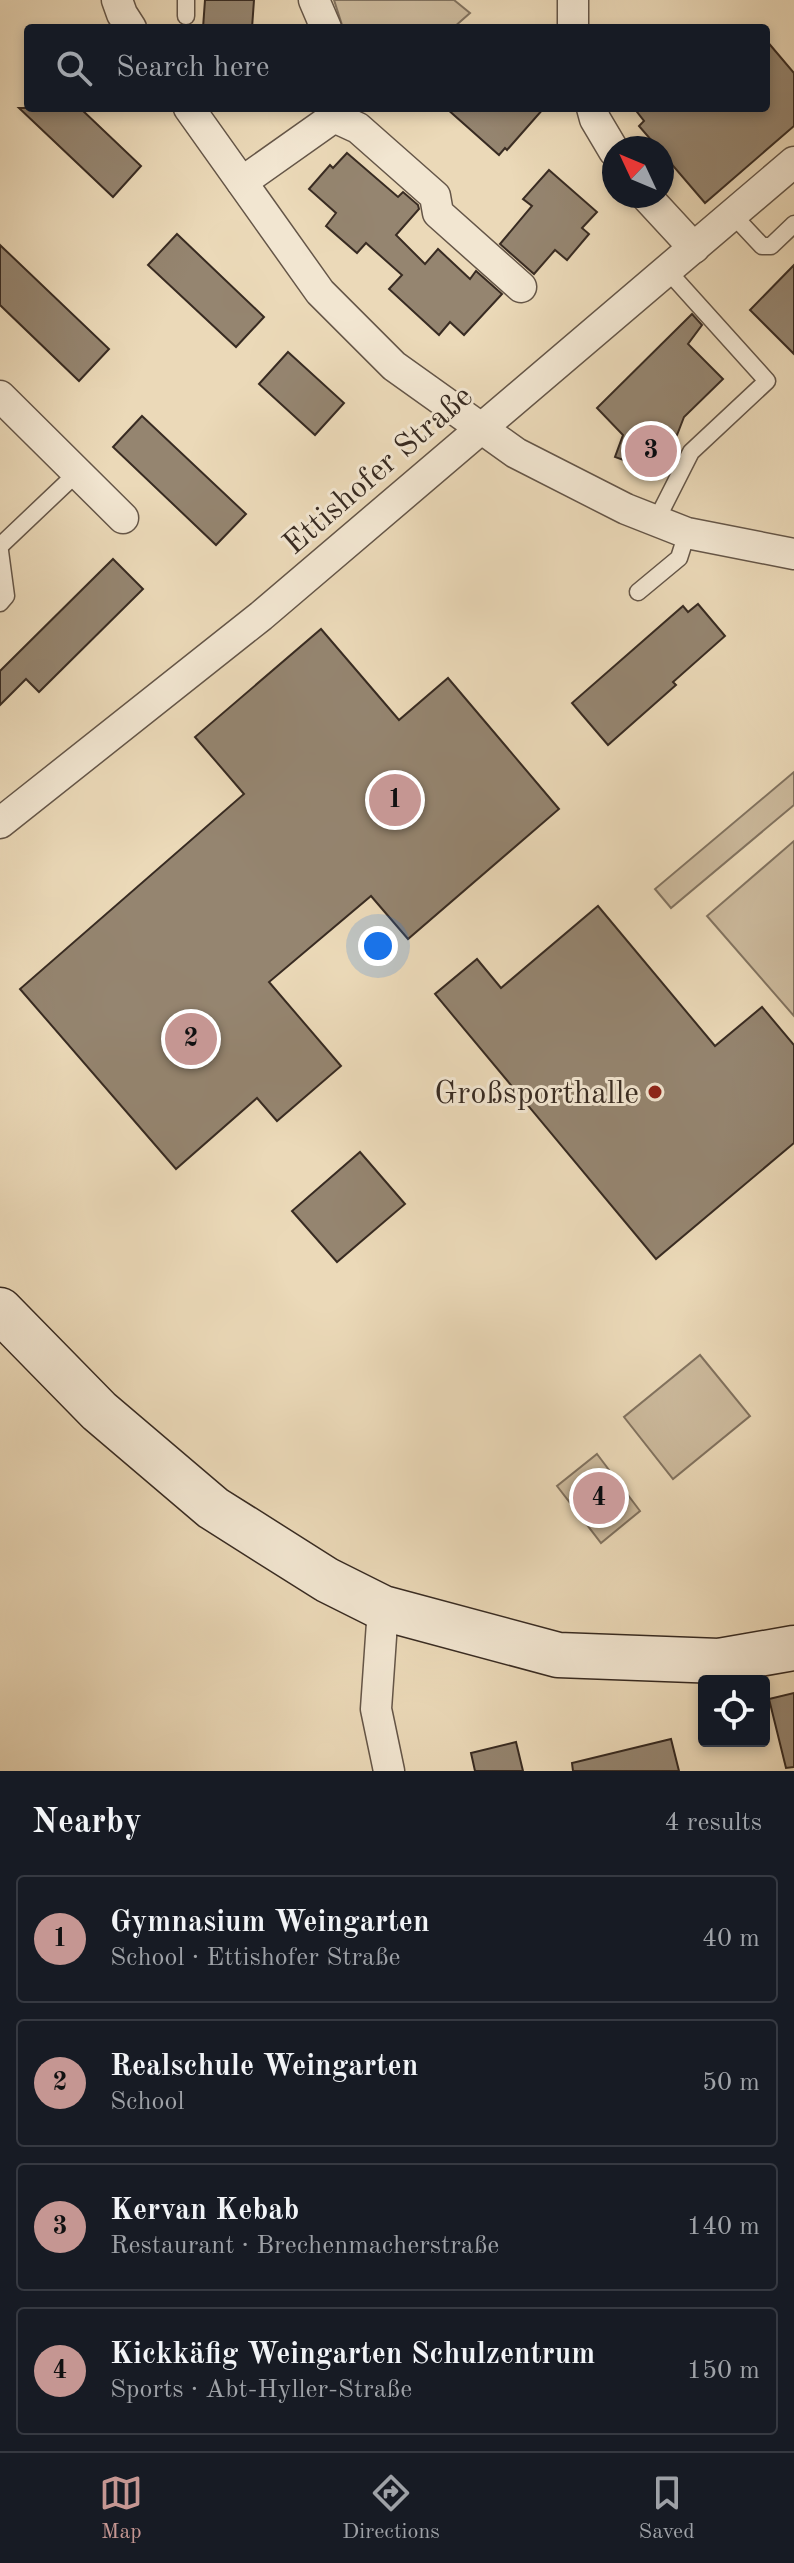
<!DOCTYPE html>
<html lang="en">
<head>
<meta charset="utf-8">
<style>
	body { margin:0; font-family:"Old Standard TT",serif; background:#20242c; color:#f1f3f6 }
	.controls { position:absolute; right:24px; bottom:24px; display:grid; overflow:hidden; border-radius:8px; box-shadow:0 4px 12px #0003 }
	.controls button { width:72px; height:72px; display:grid; place-items:center; padding:0; border:0; border-bottom:2px solid #363941; background:#171b24; color:#f1f3f6; font:40px sans-serif }
	.compass { position:absolute; left:602px; top:136px; width:72px; height:72px; border-radius:50%; background:#171b24; box-shadow:0 4px 12px #0003; rotate:314deg }
	.you { position:absolute; left:378px; top:946px; width:28px; height:28px; margin:-20px; border:6px solid #fff; border-radius:50%; background:#1a73e8; box-shadow:0 0 0 12px #1a73e833 }
	.badge { display:grid; place-items:center; width:52px; height:52px; border-radius:50%; background:#c59692; color:#111; font-size:26px; font-weight:700 }
	.pin { position:absolute; translate:-50% -50%; border:4px solid #fff; box-shadow:0 2px 8px #0006 }
	.list { margin:0; padding:0; list-style:none }
	h2 { display:flex; justify-content:space-between; align-items:center; height:104px; margin:0; padding:0 32px; font-size:34px }
	h2 small { font-size:26px; font-weight:400; color:#9ea1a6 }
	.list li { display:grid; grid-template-columns:52px 1fr auto; gap:24px; align-items:center; box-sizing:border-box; height:128px; margin:0 16px 16px; padding:0 16px; border:2px solid #363941; border-radius:8px }
	.list b { display:block; font-size:30px; white-space:nowrap }
	.list p { margin:0; font-size:26px; white-space:nowrap; color:#9ea1a6 }
	.list em { font-size:26px; font-style:normal; color:#9ea1a6 }
	.icon { flex:none; width:44px; height:44px; fill:none; stroke:currentColor; stroke-width:2; stroke-linecap:round; stroke-linejoin:round }
	.map { position:relative; flex:none; width:794px; height:1771px; overflow:hidden }
	.search { position:absolute; background:#171b24; box-shadow:0 4px 12px #0003; left:24px; right:24px; top:24px; height:88px; display:flex; align-items:center; gap:20px; box-sizing:border-box; padding:0 28px; border-radius:8px; color:#9ea1a6; font-size:30px }
	.sheet { height:680px; background:#171b24 }
	nav { display:flex; justify-content:space-around; align-items:center; box-sizing:border-box; height:112px; border-top:2px solid #363941; background:#171b24; font-size:22px; color:#9ea1a6 }
	nav a { display:grid; justify-items:center; gap:4px }
	nav .on { color:#c59692 }
	.map>svg:first-child { display:block }
</style>
</head>
<body>
<div class="map">
<svg width="794" height="1771" viewBox="0 0 794 1771">
	<rect width="100%" height="100%" fill="#ebd9b8"/>
	<filter id="stains"><feTurbulence type="fractalNoise" baseFrequency=".0025" numOctaves="4"/><feColorMatrix values="0 0 0 0 .2 0 0 0 0 .09 0 0 0 0 .02 0 0 0 .5 -.17"/></filter>
	<radialGradient id="worn" r=".72"><stop offset=".6" stop-color="#630" stop-opacity="0"/><stop offset="1" stop-color="#630" stop-opacity=".3"/></radialGradient>
	<g fill="#cdbb9e" stroke="#827360" stroke-width="2">
		<path d="M334,0H454L470,13L453,28H343Z"/>
		<path d="M794,772V805L671,908L655,889Z"/>
		<path d="M794,841V1016L707,916Z"/>
		<path d="M700,1355L750,1416L673,1479L624,1417Z"/>
		<path d="M597,1454L640,1511L601,1543L557,1486Z"/>
	</g>
	<g fill="#958570" stroke="#382b22" stroke-width="2">
		<path d="M205,0H254L252,28H203Z"/>
		<path d="M766,40L794,73V126L705,203L662,153V148H658L639,126L644,121L634,108H766Z"/>
		<path d="M19,108H80L141,166L113,197Z"/>
		<path d="M446,108H544L507,150L505,148L499,155Z"/>
		<path d="M347,153L398,197L403,192L418,205L419,209L396,235L425,264L438,249L470,279L476,271L502,294L464,335L450,322L439,335L389,289L402,275L366,243L357,253L326,226L336,213L309,189L330,165L333,168Z"/>
		<path d="M549,170L597,212L582,228L589,234L567,260L555,250L534,274L500,244L532,206L523,199Z"/>
		<path d="M177,234L264,317L236,347L148,265Z"/>
		<path d="M0,245L109,349L79,381L0,305Z"/>
		<path d="M794,265V354L750,310Z"/>
		<path d="M692,314L702,325L688,344L723,379L684,417L677,435L673,434L659,473L615,457L623,435L597,408Z"/>
		<path d="M288,352L344,403L315,435L259,384Z"/>
		<path d="M142,416L246,514L216,545L113,447Z"/>
		<path d="M113,559L143,589L39,692L26,679L0,705V671Z"/>
		<path d="M698,604L725,636L673,682L676,685L608,745L572,703L683,606L688,612Z"/>
		<path d="M321,629L399,720L448,678L559,809L408,939L371,896L269,982L341,1066L277,1121L257,1098L176,1169L20,989L244,794L195,737Z"/>
		<path d="M598,906L715,1046L762,1007L794,1045V1143L656,1259L435,994L477,959L501,988Z"/>
		<path d="M360,1152L405,1204L337,1262L292,1211Z"/>
		<path d="M794,1693V1767L786,1768L769,1699Z"/>
		<path d="M671,1739L679,1771H573L572,1763Z"/>
		<path d="M516,1742L523,1771H475L471,1753Z"/>
	</g>
	<g fill="none" stroke-linecap="round" stroke-linejoin="round">
		<g stroke="#655648" stroke-width="19">
			<g id="lane">
				<path d="M186,16V0"/>
				<path d="M732,214L762,246H771L794,224"/>
				<path d="M656,521L691,452L767,381L667,270"/>
				<path d="M0,546L77,473"/>
				<path d="M0,551L6,596L0,603"/>
				<path d="M638,592L679,558L687,533"/>
			</g>
		</g>
		<g stroke="#655648" stroke-width="33">
			<g id="street">
				<path d="M117,0L122,14L131,28"/>
				<path d="M314,0L326,28"/>
				<path d="M573,0V28"/>
				<path d="M189,108L320,292L394,366L516,453L626,509L687,533L794,554"/>
				<path d="M592,108L595,119L614,151"/>
				<path d="M334,117L358,128L435,196L438,213L521,287"/>
				<path d="M242,182L334,117L339,108"/>
				<path d="M646,196L694,248"/>
				<path d="M0,396L123,518"/>
				<path d="M0,823L261,616L794,162"/>
				<path d="M383,1608L376,1709L389,1771"/>
			</g>
		</g>
		<g stroke="#382b22" stroke-width="47">
			<path id="secondary" d="M0,1310L99,1411L213,1508L327,1580L383,1608L558,1655L719,1661L794,1648"/>
		</g>
		<use href="#lane" stroke="#f2e6d1" stroke-width="16"/>
		<use href="#street" stroke="#f2e6d1" stroke-width="30"/>
		<use href="#secondary" stroke="#f2e6d1" stroke-width="44"/>
	</g>
	<circle fill="#8f2418" stroke="#f2e6d1" stroke-width="3" cx="655" cy="1092" r="8"/>
	<g text-anchor="middle" stroke-width="6" stroke-linejoin="round" paint-order="stroke">
		<g font-size="32" fill="#382b22" stroke="#f2e6d1">
			<text transform="translate(377 469) rotate(-41)" y="11">Ettishofer Straße</text>
		</g>
		<g font-size="32" fill="#382b22" stroke="#f2e6d1" text-anchor="end">
			<text x="639" y="1103">Großsporthalle</text>
		</g>
	</g>
	<rect width="100%" height="100%" filter="url(#stains)"/>
	<rect width="100%" height="100%" fill="url(#worn)"/>
</svg>
<div class="controls">
<button><svg class="icon" aria-label="locate" viewBox="0 0 24 24"><circle cx="12" cy="12" r="6"/><path d="M12 2v4M12 18v4M2 12h4M18 12h4"/></svg></button>
</div>
<svg class="compass" viewBox="-18 -18 36 36"><path d="M0-13l5 13h-10z" fill="#e53935"/><path d="M0 13l5-13h-10z" fill="#9ea1a6"/></svg>
<div class="you"></div>
<div class="pin badge" style="left:395px;top:800px">1</div>
<div class="pin badge" style="left:191px;top:1039px">2</div>
<div class="pin badge" style="left:651px;top:451px">3</div>
<div class="pin badge" style="left:599px;top:1498px">4</div>
<div class="search"><svg class="icon" aria-label="search" viewBox="0 0 24 24"><circle cx="10" cy="10" r="6"/><path d="M15 15l6 6"/></svg>Search here</div>
</div>
<section class="sheet">
<h2>Nearby<small>4 results</small></h2>
<ul class="list">
<li><span class="badge">1</span><div><b>Gymnasium Weingarten</b><p>School · Ettishofer Straße</p></div><em>40 m</em></li>
<li><span class="badge">2</span><div><b>Realschule Weingarten</b><p>School</p></div><em>50 m</em></li>
<li><span class="badge">3</span><div><b>Kervan Kebab</b><p>Restaurant · Brechenmacherstraße</p></div><em>140 m</em></li>
<li><span class="badge">4</span><div><b>Kickkäfig Weingarten Schulzentrum</b><p>Sports · Abt-Hyller-Straße</p></div><em>150 m</em></li>
</ul>
</section>
<nav>
<a class="on"><svg class="icon" aria-label="map" viewBox="0 0 24 24"><path d="M3 6l6-2 6 2 6-2v14l-6 2-6-2-6 2zM9 4v14M15 6v14"/></svg>Map</a>
<a><svg class="icon" aria-label="directions" viewBox="0 0 24 24"><path d="M12 3l9 9-9 9-9-9zM9 14v-3h6M13 9l2 2-2 2"/></svg>Directions</a>
<a><svg class="icon" aria-label="saved" viewBox="0 0 24 24"><path d="M7 4h10v16l-5-4-5 4z"/></svg>Saved</a>
</nav>
</body>
</html>
